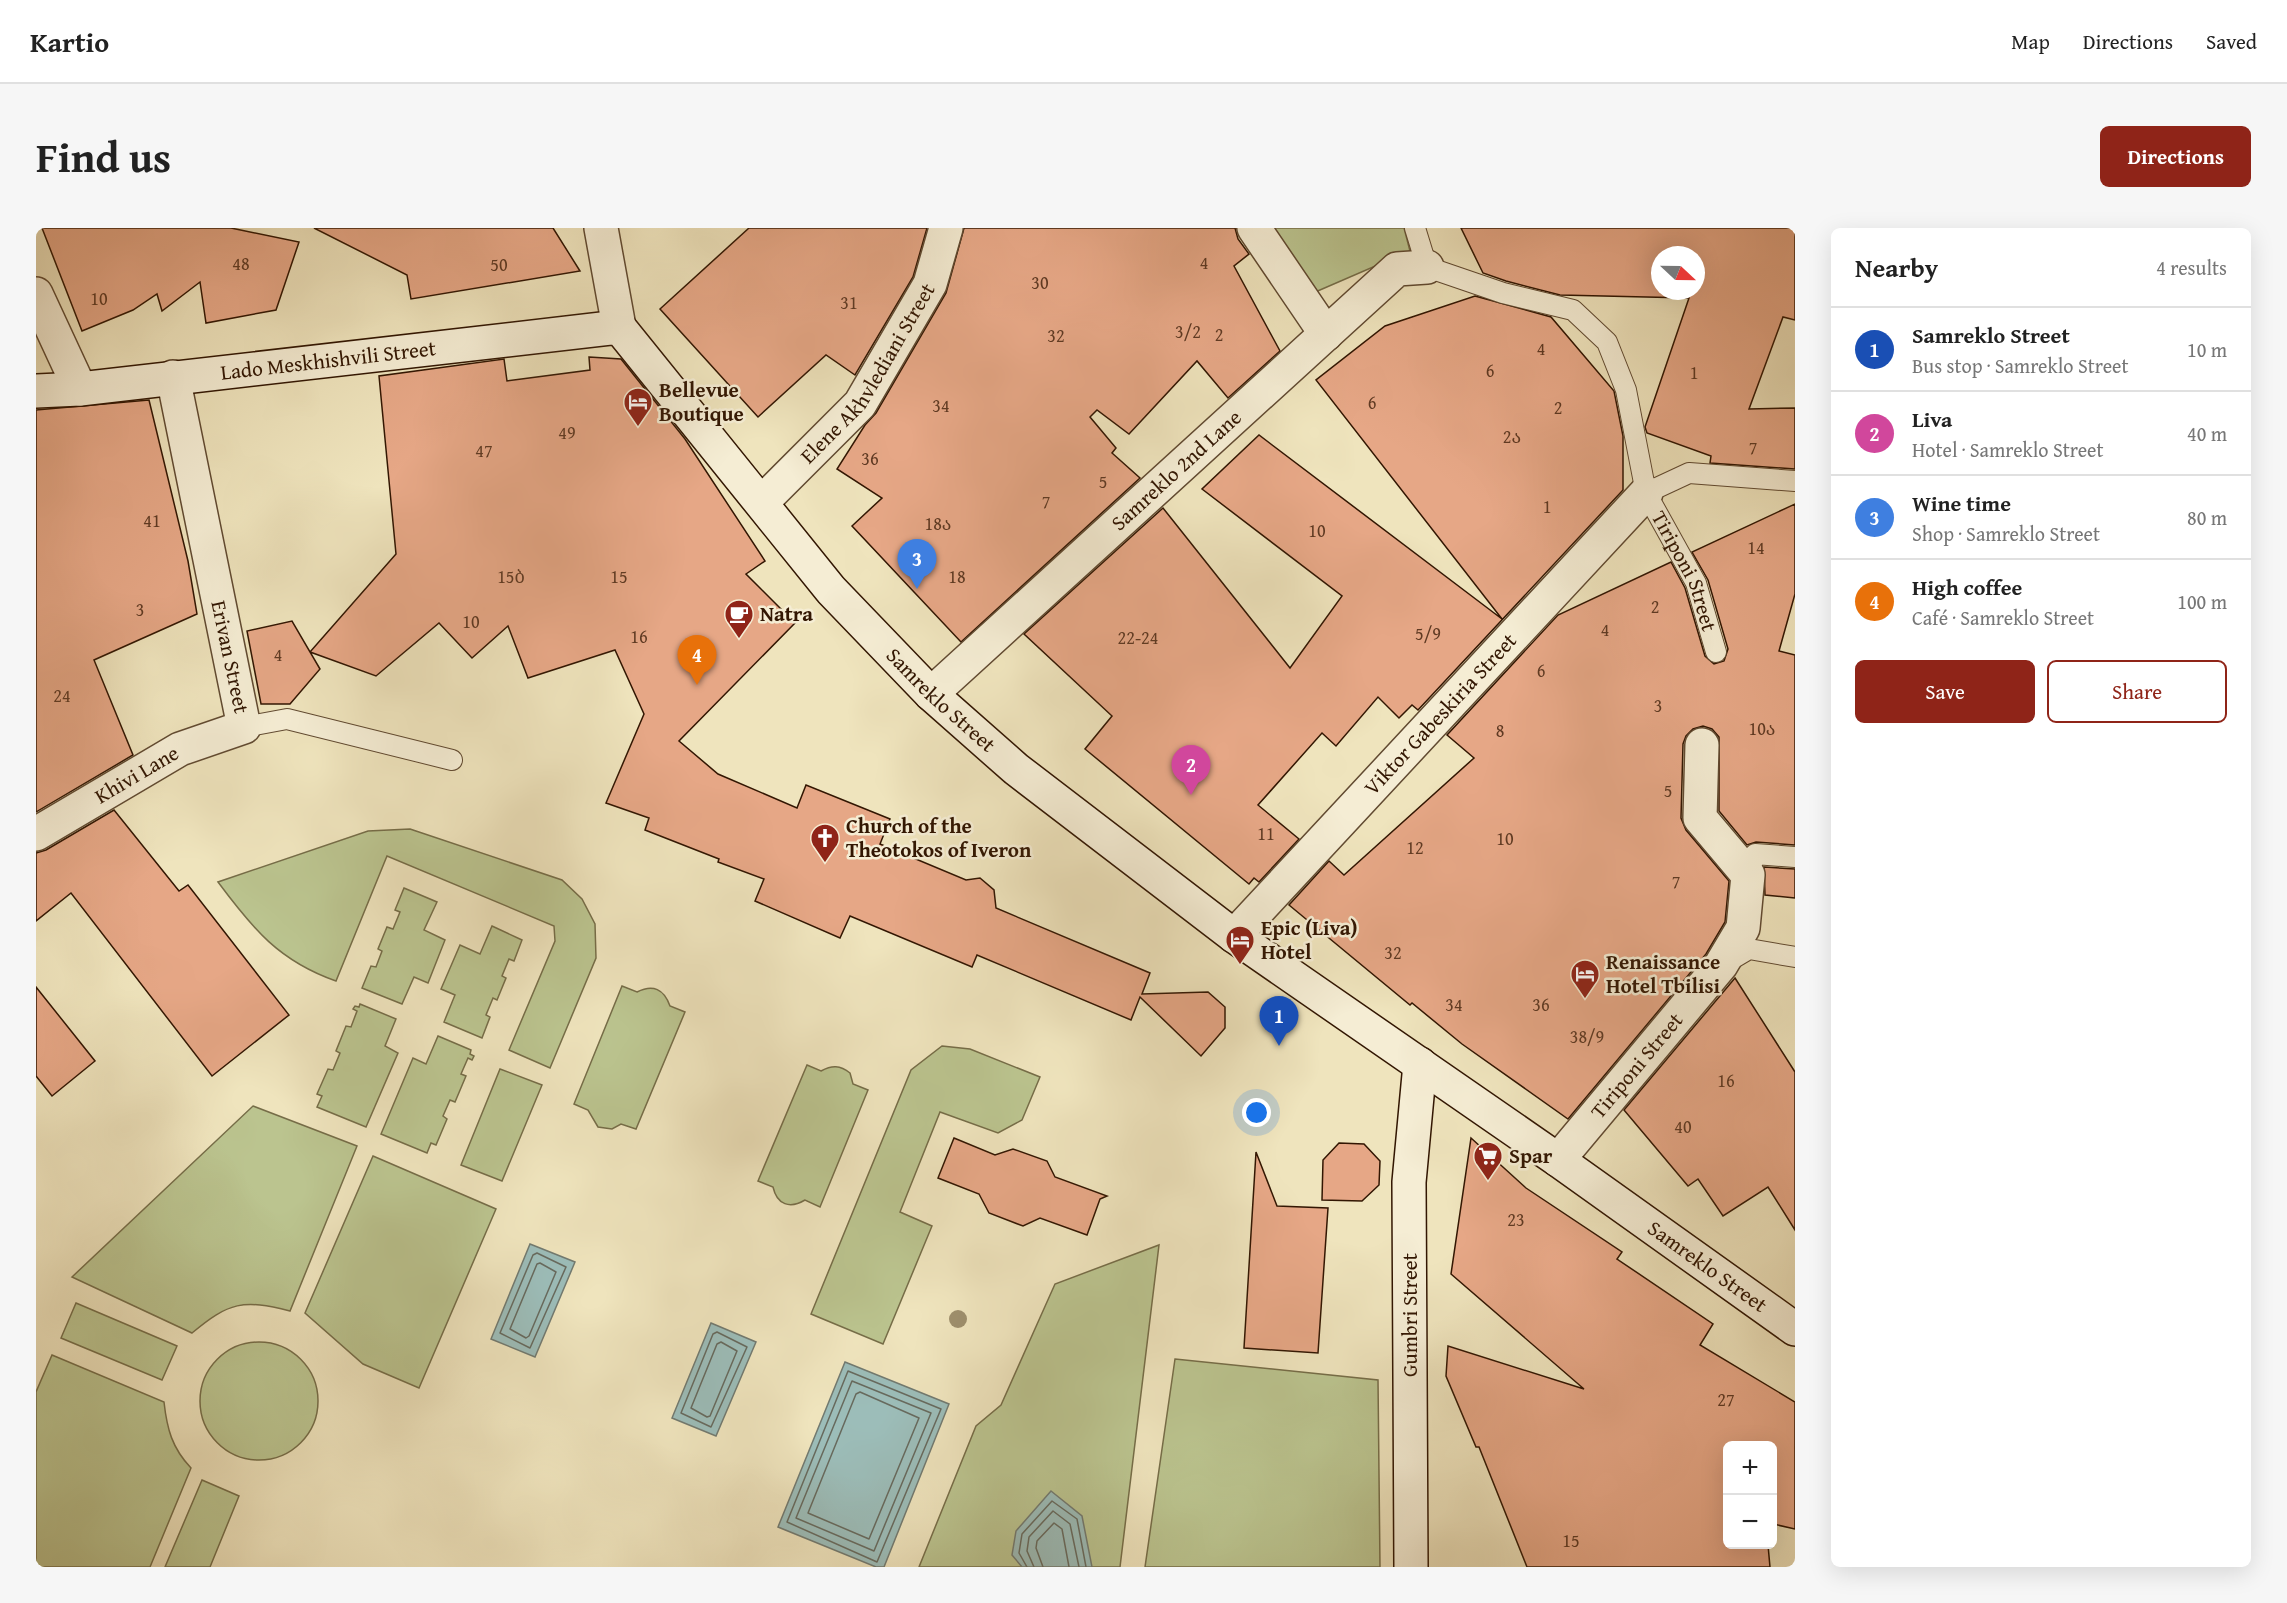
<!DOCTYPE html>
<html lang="en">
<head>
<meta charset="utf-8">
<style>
	body { margin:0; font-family:"Gentium Book Plus","Noto Serif Georgian",serif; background:#f6f6f6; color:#222 }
	.controls { position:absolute; right:18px; bottom:18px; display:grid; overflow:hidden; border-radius:9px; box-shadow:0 6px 24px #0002 }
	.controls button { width:54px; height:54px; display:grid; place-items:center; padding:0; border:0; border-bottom:2px solid #e0e0e0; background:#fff; color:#222; font:30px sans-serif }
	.compass { position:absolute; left:1615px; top:18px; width:54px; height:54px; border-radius:50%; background:#fff; box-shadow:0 6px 24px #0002; rotate:112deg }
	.you { position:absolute; left:1221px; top:885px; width:21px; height:21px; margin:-15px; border:4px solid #fff; border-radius:50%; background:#1a73e8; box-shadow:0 0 0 9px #1a73e833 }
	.badge { display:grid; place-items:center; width:39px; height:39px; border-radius:50%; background:#8f2418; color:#fff; font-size:20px; font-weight:700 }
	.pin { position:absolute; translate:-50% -50px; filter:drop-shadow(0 2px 3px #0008) }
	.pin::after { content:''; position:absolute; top:32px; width:21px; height:18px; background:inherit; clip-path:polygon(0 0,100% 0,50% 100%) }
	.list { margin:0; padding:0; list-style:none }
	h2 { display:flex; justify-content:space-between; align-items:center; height:78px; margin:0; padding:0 24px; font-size:26px }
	h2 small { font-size:20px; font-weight:400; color:#767676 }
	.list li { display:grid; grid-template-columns:39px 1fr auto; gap:18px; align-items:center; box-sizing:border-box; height:84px; padding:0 24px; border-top:2px solid #e0e0e0 }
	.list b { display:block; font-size:22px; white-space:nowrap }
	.list p { margin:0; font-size:20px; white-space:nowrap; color:#767676 }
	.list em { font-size:20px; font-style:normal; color:#767676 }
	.actions { display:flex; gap:12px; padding:18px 24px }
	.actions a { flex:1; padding:14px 0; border:2px solid #8f2418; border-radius:9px; text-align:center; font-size:21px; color:#8f2418 }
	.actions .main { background:#8f2418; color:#fff }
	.map { position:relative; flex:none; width:1759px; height:1339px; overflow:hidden; border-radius:9px }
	header { display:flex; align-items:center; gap:36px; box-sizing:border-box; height:84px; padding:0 30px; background:#fff; border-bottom:2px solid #e0e0e0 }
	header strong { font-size:28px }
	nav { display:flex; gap:33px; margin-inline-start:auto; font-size:21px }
	.intro { display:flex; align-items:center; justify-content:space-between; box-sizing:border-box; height:144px; padding:0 36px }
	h1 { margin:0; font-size:42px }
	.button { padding:15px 27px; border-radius:9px; background:#8f2418; color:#fff; font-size:21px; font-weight:700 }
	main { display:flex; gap:36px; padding:0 36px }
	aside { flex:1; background:#fff; border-radius:9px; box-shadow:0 6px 24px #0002 }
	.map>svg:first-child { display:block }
</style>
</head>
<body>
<header>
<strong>Kartio</strong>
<nav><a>Map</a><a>Directions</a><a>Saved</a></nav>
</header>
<div class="intro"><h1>Find us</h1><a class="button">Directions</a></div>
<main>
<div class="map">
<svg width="1759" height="1339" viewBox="0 0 1759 1339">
	<rect width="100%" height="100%" fill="#efe4bd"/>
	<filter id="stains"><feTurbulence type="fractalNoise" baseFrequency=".00333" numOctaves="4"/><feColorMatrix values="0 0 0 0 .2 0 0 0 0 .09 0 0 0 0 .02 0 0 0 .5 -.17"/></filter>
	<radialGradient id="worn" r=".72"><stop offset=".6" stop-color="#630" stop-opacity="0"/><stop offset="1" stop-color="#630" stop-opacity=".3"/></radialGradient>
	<g fill="#bbc48f" stroke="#766d48" stroke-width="1.5">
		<path d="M1230,0H1368L1374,23L1277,65Z"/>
		<path d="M374,601L526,652L546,671L559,696L560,730L514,840L473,822L519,713L518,698L351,628L300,753C243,733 217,701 182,654L332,603Z"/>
		<path d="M368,660L401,674L388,702L409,712L392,755L378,749L366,776L326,760L335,738L340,739L346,723L342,721L351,699L357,701L364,684L359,682Z"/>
		<path d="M456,698L486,712L478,733L473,731L466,748L470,750L461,772L457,770L450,787L454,789L446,810L408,794L419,767L405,761L424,717L444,726Z"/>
		<path d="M586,758L601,764C617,756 628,761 634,778L649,784L600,901L585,896L576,901L562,899L552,882L538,876Z"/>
		<path d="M324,776L360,791L349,818L362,825L330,899L281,879L286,868L281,866L292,841L297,842L304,825L300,823L310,798L315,799L321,783L317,781L319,778L323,779Z"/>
		<path d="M402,808L435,822L434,826L438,828L436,832L432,830L425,846L430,848L419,874L414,872L407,888L411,891L400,917L395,915L391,925L345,906L377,830L390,836Z"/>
		<path d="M906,818L934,821L1004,849L986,892L962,905L904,884L864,984L896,998L847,1116L775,1086L875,842Z"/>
		<path d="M771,837L785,843C796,837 804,837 814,845L817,856L832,862L784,979L769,972C754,981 741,977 737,959L722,953Z"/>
		<path d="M464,841L506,857L466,953L425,937Z"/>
		<path d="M217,878L321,918L254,1083C207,1071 193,1074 156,1105L36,1049Z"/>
		<path d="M337,928L460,981L383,1160L327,1136L269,1085Z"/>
		<path d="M1123,1017L1084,1339H883L940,1198L965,1177L1019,1056Z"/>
		<path d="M40,1075L141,1118L126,1152L25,1110Z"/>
		<circle cx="223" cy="1173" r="59"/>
		<path d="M16,1127L128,1174C131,1201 136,1220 155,1240L114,1339H0V1164Z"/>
		<path d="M1139,1131L1342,1152L1344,1339H1109Z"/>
		<path d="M166,1252L203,1268L174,1339H129Z"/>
	</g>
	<g fill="#9cbdb9" stroke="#727a70" stroke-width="1.5">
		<path d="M494,1016L539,1034L499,1129L455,1111Z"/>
		<path d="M675,1095L720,1114L680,1208L636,1190Z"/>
		<path d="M809,1134L913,1176L848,1339H840L742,1299Z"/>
		<path d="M1015,1263L1046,1288L1056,1339H986L976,1327L980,1303Z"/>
	</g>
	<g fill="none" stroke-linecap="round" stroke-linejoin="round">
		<g stroke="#676a5e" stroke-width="1.5">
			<path d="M501,1025L530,1039L494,1120L464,1105L497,1027Z"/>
			<path d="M504,1035L520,1044L493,1108L490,1110L474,1101L501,1036Z"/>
			<path d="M681,1104L711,1119L675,1199L645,1185L677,1106Z"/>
			<path d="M685,1114L701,1123L674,1188L671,1189L655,1180L681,1116Z"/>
			<path d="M812,1143L905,1181L841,1334L751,1294Z"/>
			<path d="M816,1153L895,1185L838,1323L760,1290Z"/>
			<path d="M824,1164L883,1190L833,1311L772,1285L820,1166Z"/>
			<path d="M991,1339L983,1325L986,1306L1016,1273L1041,1291L1050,1339"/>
			<path d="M998,1339L991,1323L993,1309L1017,1283L1034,1296L1043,1339"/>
			<path d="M1007,1339L1000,1320L1001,1313L1018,1295L1026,1301L1033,1339"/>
		</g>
	</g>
	<g fill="#e6a786" stroke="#321602" stroke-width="1.5" fill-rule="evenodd">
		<path d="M6,0H195L263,14L240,82L170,95L164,54L126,83L121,66L97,82L46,103Z"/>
		<path d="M278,0H517L544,43L375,71L371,47Z"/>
		<path d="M713,0H891L877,49L819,147L790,127L722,189L624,81Z"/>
		<path d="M928,0H1199L1202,11L1213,26L1198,38L1244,123L1192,170L1161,133L1093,206L1061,182L1054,189L1080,220L1076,225L1104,250L925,414L816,298L846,270L801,241L829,197L840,185L910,65Z"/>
		<path d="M1425,0H1759V92L1747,89L1713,181L1759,180V241L1674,235L1675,228L1611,205L1609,199L1653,70L1524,67L1470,53L1447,45ZM1624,27H1660V63H1624Z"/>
		<path d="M1439,68L1515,89L1578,163L1587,208V262L1382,482L1376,477L1363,490L1342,469L1300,518L1286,505L1222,577L1263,611L1223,654L1218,650L1213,656L1049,521L1076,488L988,406L1127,280L1254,440L1306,368L1166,261L1223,207L1466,391L1280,152L1349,98Z"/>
		<path d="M553,129L585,131L649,211L729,333L710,346L759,395L643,513L682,546L761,580L770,557L854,591L844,616L930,652L944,650L958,662L960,680L1114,745L1106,766L1172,764L1189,779V800L1165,828L1104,769L1095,792L941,727L936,739L814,688L804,710L719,673L728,651L682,634L683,631L609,602L613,590L570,575L608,486L579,422L492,450L472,398L436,430L403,395L340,448L274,424L284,441L254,476H225L211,403L256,393L274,424L360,326L343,148L468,131L471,153L554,142Z"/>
		<path d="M113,172L152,333L161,386L58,432L97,527L0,584V182Z"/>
		<path d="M1759,276V366L1743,423L1759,427V617L1720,614L1711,617L1683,583V509L1676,501L1667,498L1657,501L1650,508L1647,516L1645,590L1650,602L1693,653L1689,694L1670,726L1532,891L1426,816L1376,775L1374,777L1253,677L1293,633L1308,647L1438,530L1411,507L1522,387L1635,334L1649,360L1669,428L1678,436L1688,433L1692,421L1672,352L1656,324Z"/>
		<path d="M78,582L143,663L152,657L253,787L176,848L35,665L0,693V625L10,622Z"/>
		<path d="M1728,639L1759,641V670L1729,667Z"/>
		<path d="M1699,750L1759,844V1002L1732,959L1687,988L1662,951L1652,958L1588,882Z"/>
		<path d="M0,759L59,833L16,868L0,848Z"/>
		<path d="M918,910L959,927L977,921L1011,933L1019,949L1071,968L1064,971L1051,1007L1004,990L987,998L953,985L943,966L902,950Z"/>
		<path d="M1435,910L1490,960L1586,1024L1581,1031L1677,1096L1664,1117L1759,1174V1301L1737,1296V1218H1692V1317H1732L1734,1339H1491L1443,1219H1440L1410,1148L1412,1118L1548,1161L1415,1046Z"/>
		<path d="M1303,915L1328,916L1344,933L1343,957L1326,973L1286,972L1287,932Z"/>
		<path d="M1220,924L1241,978L1292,980L1282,1125L1208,1120Z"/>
	</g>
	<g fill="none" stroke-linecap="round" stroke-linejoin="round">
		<g stroke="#614a31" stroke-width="22">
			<g id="lane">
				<path id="s1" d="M1379,0L1391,39L1467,65L1537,82L1571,114L1590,162L1610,265L1660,355L1680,424"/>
				<path d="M1610,265L1653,245L1759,253"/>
				<path d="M208,499L251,491L416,532"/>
				<path d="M1712,647L1719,626L1759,629"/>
				<path d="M1691,734L1713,721L1759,729"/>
			</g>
		</g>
		<g stroke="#614a31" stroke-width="36">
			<g id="street">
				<path d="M565,0L583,99"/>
				<path d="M1218,0L1290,106"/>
				<path d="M0,66L44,161"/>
				<path id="s2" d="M726,274L824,176L894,56L910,0"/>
				<path id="s3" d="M895,466L1361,41L1391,39"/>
				<path id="s4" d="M0,606L144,521L208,499L137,149"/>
				<path id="s5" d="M1198,708L1610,265"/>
				<path id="s6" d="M1522,932L1685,737L1707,700L1712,647L1664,590L1666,517"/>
			</g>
		</g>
		<g stroke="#321602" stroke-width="36">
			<g id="secondary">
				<path id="s7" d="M0,163L44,161L583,99L795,362L895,466L980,541L1198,708L1522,932L1759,1101"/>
				<path d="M1375,1339L1373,954L1384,836"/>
			</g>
		</g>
		<use href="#lane" stroke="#f5edd4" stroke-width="20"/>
		<use href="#street" stroke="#f5edd4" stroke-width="33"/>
		<use href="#secondary" stroke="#f5edd4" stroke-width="33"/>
	</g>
	<circle fill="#9e8f6d" cx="922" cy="1091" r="9"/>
	<defs>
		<g id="hotel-pin" transform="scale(1.5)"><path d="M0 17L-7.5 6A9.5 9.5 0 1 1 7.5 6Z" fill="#8f2418" stroke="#f5edd4"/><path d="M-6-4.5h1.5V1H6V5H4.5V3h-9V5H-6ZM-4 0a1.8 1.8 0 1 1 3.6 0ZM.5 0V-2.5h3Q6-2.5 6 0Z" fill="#fff"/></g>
		<g id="cafe-pin" transform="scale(1.5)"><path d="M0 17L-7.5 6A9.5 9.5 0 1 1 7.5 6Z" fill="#8f2418" stroke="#f5edd4"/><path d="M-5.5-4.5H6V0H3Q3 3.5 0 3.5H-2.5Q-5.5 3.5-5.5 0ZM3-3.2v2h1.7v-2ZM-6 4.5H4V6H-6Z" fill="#fff"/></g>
		<g id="church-pin" transform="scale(1.5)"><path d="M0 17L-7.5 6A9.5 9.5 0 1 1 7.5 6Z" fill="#8f2418" stroke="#f5edd4"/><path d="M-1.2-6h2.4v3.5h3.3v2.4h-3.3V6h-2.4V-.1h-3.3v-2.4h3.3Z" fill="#fff"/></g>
		<g id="supermarket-pin" transform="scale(1.5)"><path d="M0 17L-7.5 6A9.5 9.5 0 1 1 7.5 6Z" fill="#8f2418" stroke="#f5edd4"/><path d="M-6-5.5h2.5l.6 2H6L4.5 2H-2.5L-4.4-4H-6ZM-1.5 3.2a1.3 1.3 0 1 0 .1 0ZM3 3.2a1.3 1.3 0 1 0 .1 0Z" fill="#fff"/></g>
	</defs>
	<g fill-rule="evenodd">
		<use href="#hotel-pin" x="602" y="174"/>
		<use href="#cafe-pin" x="703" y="386"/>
		<use href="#church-pin" x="789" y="610"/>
		<use href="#hotel-pin" x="1204" y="712"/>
		<use href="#hotel-pin" x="1549" y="746"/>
		<use href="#supermarket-pin" x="1452" y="928"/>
	</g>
	<g text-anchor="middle" stroke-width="5" stroke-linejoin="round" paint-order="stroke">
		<g font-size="18" fill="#5f3a23">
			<text x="1168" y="41">4</text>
			<text x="205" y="42">48</text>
			<text x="463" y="43">50</text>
			<text x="1004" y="61">30</text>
			<text x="63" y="77">10</text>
			<text x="813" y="81">31</text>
			<text x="1152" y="110">3/2</text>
			<text x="1183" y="113">2</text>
			<text x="1020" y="114">32</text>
			<text x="1505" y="127">4</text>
			<text x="1454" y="149">6</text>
			<text x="1658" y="151">1</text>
			<text x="1336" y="181">6</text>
			<text x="905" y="184">34</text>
			<text x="1522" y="186">2</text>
			<text x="531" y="211">49</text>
			<text x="1476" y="215">2ა</text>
			<text x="1717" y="226">7</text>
			<text x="448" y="229">47</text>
			<text x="834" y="237">36</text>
			<text x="1067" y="260">5</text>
			<text x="1010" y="280">7</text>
			<text x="1511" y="285">1</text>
			<text x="116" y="299">41</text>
			<text x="902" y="302">18ა</text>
			<text x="1281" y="309">10</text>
			<text x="1720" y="326">14</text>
			<text x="475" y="355">15ბ</text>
			<text x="583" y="355">15</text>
			<text x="921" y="355">18</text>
			<text x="1619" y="385">2</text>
			<text x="104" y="388">3</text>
			<text x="435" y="400">10</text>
			<text x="1569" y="408">4</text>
			<text x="1392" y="412">5/9</text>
			<text x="603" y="415">16</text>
			<text x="1102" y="416">22-24</text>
			<text x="242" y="433">4</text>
			<text x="1505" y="449">6</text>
			<text x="26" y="474">24</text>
			<text x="1622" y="484">3</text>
			<text x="1726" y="507">10ა</text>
			<text x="1464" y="509">8</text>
			<text x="1632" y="569">5</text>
			<text x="1230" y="612">11</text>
			<text x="1469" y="617">10</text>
			<text x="1379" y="626">12</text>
			<text x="1640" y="660">7</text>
			<text x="1357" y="731">32</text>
			<text x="1418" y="783">34</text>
			<text x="1505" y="783">36</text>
			<text x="1551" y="815">38/9</text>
			<text x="1690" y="859">16</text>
			<text x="1647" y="905">40</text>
			<text x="1480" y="998">23</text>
			<text x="1690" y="1178">27</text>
			<text x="1535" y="1319">15</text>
		</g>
		<g font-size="21" fill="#321602" stroke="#f5edd4">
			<text dy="7" stroke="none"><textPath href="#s7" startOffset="294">Lado Meskhishvili Street</textPath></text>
			<text dy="7" stroke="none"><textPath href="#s2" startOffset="168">Elene Akhvlediani Street</textPath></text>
			<text dy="7" stroke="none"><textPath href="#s3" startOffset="332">Samreklo 2nd Lane</textPath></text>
			<text dy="7" stroke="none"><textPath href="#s1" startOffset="484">Tiriponi Street</textPath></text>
			<text transform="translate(194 429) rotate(78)" y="7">Erivan Street</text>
			<text dy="7" stroke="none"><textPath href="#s7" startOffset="1080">Samreklo Street</textPath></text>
			<text dy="7" stroke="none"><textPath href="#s5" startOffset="303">Viktor Gabeskiria Street</textPath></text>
			<text dy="7" stroke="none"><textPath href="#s4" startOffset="117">Khivi Lane</textPath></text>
			<text dy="7" stroke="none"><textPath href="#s6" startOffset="123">Tiriponi Street</textPath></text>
			<text dy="7" stroke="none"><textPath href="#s7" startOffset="2034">Samreklo Street</textPath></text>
			<text transform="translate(1374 1087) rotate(-90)" y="7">Gumbri Street</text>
		</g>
		<g font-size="21" font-weight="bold" fill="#321602" stroke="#f5edd4" text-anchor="start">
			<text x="623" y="169">Bellevue<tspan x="623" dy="24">Boutique</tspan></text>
			<text x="724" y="393">Natra</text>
			<text x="810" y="605">Church of the<tspan x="810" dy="24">Theotokos of Iveron</tspan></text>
			<text x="1225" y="707">Epic (Liva)<tspan x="1225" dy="24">Hotel</tspan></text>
			<text x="1570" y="741">Renaissance<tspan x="1570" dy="24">Hotel Tbilisi</tspan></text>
			<text x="1473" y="935">Spar</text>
		</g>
	</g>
	<rect width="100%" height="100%" filter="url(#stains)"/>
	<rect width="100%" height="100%" fill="url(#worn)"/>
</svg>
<div class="controls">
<button>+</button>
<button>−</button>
</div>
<svg class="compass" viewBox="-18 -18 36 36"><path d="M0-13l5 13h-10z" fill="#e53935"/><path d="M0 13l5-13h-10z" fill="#767676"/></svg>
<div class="you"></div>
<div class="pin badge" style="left:1243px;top:818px;background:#1a4fb4">1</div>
<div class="pin badge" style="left:1155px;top:567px;background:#d1479c">2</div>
<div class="pin badge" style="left:881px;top:361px;background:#3f7fe0">3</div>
<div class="pin badge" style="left:661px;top:457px;background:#e8710a">4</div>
</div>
<aside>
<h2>Nearby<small>4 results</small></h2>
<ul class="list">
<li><span class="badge" style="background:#1a4fb4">1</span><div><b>Samreklo Street</b><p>Bus stop · Samreklo Street</p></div><em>10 m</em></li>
<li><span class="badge" style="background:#d1479c">2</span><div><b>Liva</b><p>Hotel · Samreklo Street</p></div><em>40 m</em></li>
<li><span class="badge" style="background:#3f7fe0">3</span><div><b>Wine time</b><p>Shop · Samreklo Street</p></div><em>80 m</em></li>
<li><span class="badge" style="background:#e8710a">4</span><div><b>High coffee</b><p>Café · Samreklo Street</p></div><em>100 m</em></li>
</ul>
<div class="actions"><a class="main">Save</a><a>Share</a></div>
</aside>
</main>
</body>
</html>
